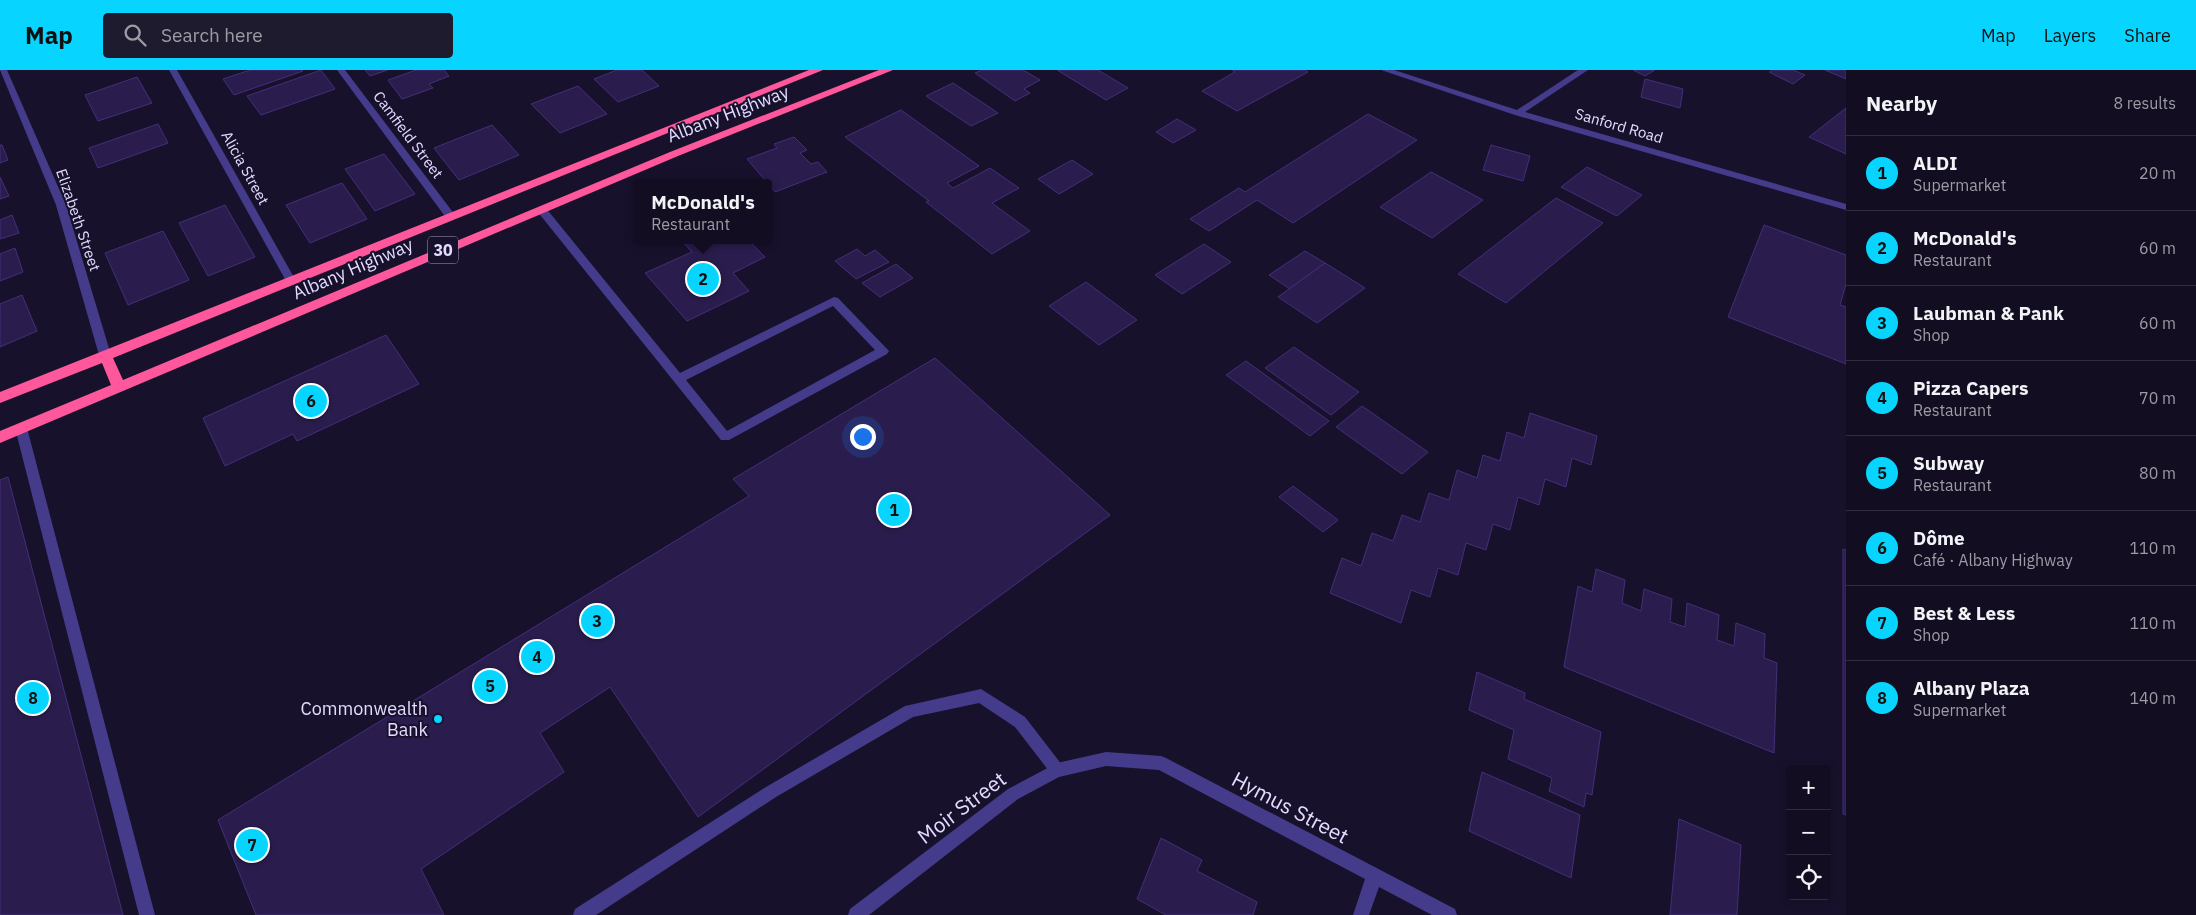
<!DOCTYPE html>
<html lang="en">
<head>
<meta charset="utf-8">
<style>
	body { margin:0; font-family:"IBM Plex Sans",sans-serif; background:#1f1b2e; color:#f1f3f6 }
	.controls { position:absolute; right:15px; bottom:15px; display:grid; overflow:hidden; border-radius:5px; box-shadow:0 2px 8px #0003 }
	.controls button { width:45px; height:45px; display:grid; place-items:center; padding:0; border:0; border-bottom:1px solid #312d3f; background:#120d21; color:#f1f3f6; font:25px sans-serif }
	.you { position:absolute; left:862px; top:366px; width:18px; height:18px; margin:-12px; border:4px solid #fff; border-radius:50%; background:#1a73e8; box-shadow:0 0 0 8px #1a73e833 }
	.badge { display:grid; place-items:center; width:32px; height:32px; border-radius:50%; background:#08d5ff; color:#111; font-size:16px; font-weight:700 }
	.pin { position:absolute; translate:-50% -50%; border:2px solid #fff; box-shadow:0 1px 5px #0006 }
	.popup { position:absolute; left:634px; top:109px; width:138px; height:65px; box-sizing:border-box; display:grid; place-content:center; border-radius:5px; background:#120d21; filter:drop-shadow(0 1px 4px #0005); font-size:16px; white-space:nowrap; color:#9c9ca5 }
	.popup b { font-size:19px; color:#f1f3f6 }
	.popup::after { content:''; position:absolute; left:50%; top:100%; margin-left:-10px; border:10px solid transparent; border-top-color:#120d21 }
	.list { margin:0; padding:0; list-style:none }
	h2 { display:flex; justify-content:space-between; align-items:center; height:65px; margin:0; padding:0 20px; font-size:21px }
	h2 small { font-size:16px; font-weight:400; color:#9c9ca5 }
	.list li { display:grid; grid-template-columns:32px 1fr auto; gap:15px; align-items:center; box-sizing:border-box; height:75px; padding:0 20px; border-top:1px solid #312d3f }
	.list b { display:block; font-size:19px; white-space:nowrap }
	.list p { margin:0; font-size:16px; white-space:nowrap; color:#9c9ca5 }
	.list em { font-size:16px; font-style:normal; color:#9c9ca5 }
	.icon { flex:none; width:28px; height:28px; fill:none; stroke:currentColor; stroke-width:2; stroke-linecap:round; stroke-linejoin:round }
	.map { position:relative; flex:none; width:1846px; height:845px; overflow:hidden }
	header { display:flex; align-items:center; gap:30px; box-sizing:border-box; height:70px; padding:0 25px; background:#08d5ff; color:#111 }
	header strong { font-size:24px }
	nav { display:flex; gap:28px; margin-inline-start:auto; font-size:18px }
	.search { width:350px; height:45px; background:#1f1b2e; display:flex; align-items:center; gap:12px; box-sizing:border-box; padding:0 18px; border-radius:5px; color:#9c9ca5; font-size:19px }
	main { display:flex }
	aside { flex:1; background:#120d21 }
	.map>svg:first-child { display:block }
</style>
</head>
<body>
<header>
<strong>Map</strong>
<div class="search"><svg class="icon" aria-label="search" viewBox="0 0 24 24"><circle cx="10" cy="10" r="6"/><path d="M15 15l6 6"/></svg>Search here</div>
<nav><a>Map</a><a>Layers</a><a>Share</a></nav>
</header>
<main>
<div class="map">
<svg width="1846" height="845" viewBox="0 0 1846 845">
	<rect width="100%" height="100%" fill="#18112c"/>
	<g fill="#2a1d4d" stroke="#432f7a">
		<path d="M250,0H302L303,1L234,25L223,9Z"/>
		<path d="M321,0L335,19L261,45L247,26Z"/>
		<path d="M365,0H388L370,6Z"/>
		<path d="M416,0H444L449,6L429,14L433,18L402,29L388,10Z"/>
		<path d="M617,0H642L659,16L618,32L594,9Z"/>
		<path d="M982,0H1023L1040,10L1024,19L1030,23L1015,31L975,3Z"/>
		<path d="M1057,0H1098L1128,18L1106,30Z"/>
		<path d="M1232,0H1305L1308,2L1237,41L1202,21L1235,2Z"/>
		<path d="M1633,0H1655L1645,6Z"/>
		<path d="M1772,0H1793L1805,5L1793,14L1769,2Z"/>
		<path d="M1825,0H1846V9Z"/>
		<path d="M137,7L152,33L98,51L85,25Z"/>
		<path d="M1645,9L1683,19L1680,38L1641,27Z"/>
		<path d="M953,13L998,43L971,56L926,26Z"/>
		<path d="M578,16L607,44L560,63L531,34Z"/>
		<path d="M1846,38V84L1809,67Z"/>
		<path d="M901,40L979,96L947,113L953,118L990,98L1019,118L992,133L1030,161L992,184L926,132L929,131L845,67Z"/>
		<path d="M1368,44L1417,70L1293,153L1257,130L1209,161L1190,149L1239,118L1245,122Z"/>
		<path d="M1177,49L1196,60L1173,73L1156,62Z"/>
		<path d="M158,54L168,73L98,98L89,78Z"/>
		<path d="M492,55L519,85L459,110L434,78Z"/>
		<path d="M794,67L807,80L800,83L811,94L818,92L827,102L775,122L747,89L777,78L774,74Z"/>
		<path d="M0,75H2L8,90L0,93Z"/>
		<path d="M1491,75L1530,86L1523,111L1483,100Z"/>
		<path d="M384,84L415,124L375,141L345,99Z"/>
		<path d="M1072,90L1093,104L1059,124L1038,109Z"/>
		<path d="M1587,97L1642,125L1617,146L1561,117Z"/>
		<path d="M1431,102L1483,130L1432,168L1380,137Z"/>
		<path d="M0,107L9,126L0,129Z"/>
		<path d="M342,113L367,149L310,173L286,135Z"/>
		<path d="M1556,128L1603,153L1506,233L1458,204Z"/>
		<path d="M225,135L255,187L208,206L179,153Z"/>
		<path d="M12,145L19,163L0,169V150Z"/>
		<path d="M1764,155L1846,185V214L1840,235L1846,237V294L1728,247Z"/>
		<path d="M163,161L189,210L128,235L105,183Z"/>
		<path d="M681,170H748L765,187L733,203L749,221L687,251L645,203L692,182Z"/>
		<path d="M1204,174L1231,192L1182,224L1155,205Z"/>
		<path d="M15,178L23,202L0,211V184Z"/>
		<path d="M857,179L865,186L875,180L889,192L856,209L835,191Z"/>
		<path d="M1305,181L1325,193L1290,219L1269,205Z"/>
		<path d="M1325,193L1365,218L1317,253L1278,227Z"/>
		<path d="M896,194L913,208L880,227L862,213Z"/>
		<path d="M1086,212L1137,250L1099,275L1049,236Z"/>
		<path d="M22,225L37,261L0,277V234Z"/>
		<path d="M386,265L419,314L297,371L293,364L225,396L203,348Z"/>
		<path d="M1294,277L1359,322L1331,345L1265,298Z"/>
		<path d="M935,288L1110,445L698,747L610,617L540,663L564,702L421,799L444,845H256L218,750L749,426L733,409Z"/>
		<path d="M1246,291L1329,351L1310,366L1226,305Z"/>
		<path d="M1362,336L1428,382L1402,404L1336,357Z"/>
		<path d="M1530,343L1597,366L1591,395L1572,388L1566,417L1545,409L1539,435L1518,427L1510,460L1493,454L1486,480L1466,473L1458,505L1438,498L1430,527L1411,520L1401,553L1330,523L1342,488L1361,496L1372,463L1393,471L1402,445L1420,452L1429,423L1449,430L1457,400L1477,408L1483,385L1500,391L1507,362L1524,368Z"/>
		<path d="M8,407L123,845H0V410Z"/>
		<path d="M1293,416L1338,450L1323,462L1279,427Z"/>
		<path d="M1843,479L1846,480V745L1843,744Z"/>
		<path d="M1596,499L1625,510L1622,533L1641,541L1644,519L1672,529L1670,552L1685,557L1687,533L1719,545L1717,570L1734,576L1736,553L1765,564L1764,588L1777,593L1774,683L1564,597L1578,516L1592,522Z"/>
		<path d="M1477,602L1525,623L1524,629L1601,662L1592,725L1586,723L1584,737L1549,721L1552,708L1508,689L1514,660L1469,640Z"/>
		<path d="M1482,702L1580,745L1571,808L1469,761Z"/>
		<path d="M1679,749L1741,775L1737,845H1670Z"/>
		<path d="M1161,768L1202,790L1197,801L1257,832L1253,845H1166L1137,829Z"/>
	</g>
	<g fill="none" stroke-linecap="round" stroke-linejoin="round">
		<g fill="#443c8b" fill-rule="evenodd">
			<path d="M541,136L545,137L680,303L834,227L838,228L889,281L887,284L729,370H721L537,141L536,139ZM833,236L875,280L727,361L686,310Z"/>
			<path d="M21,353L27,358L155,845H139L15,358Z"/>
			<path d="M981,619L1025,647L1062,695L1064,700L1062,705L1057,707L1052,705L1015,657L979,633L913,647L776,727L596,845H573L575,839L766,717L905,636Z"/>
		</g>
		<g fill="#443c8b" fill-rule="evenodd">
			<path d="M0,0H7L66,135L111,285L109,288L105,289L99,285L56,135Z"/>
			<path d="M169,0H177L296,211L295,214L291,215L286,211Z"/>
			<path d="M337,0H345L455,145V149H447Z"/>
			<path d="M1381,0H1394L1517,40L1578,0H1588L1525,42L1846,134V140L1515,45Z"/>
			<path d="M1106,682L1161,686L1166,688L1455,839L1457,845H1432L1379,817L1369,845H1353L1365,809L1159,700L1106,696L1059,707L1018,729L869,845H848L850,839L1008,719L1057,693Z"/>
		</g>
		<path fill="#ff579c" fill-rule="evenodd" d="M809,0H823L113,288L123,310L670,82L879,0H893L678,86L0,373V361L111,315L102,293L0,333V322Z"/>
	</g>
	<circle fill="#08d5ff" stroke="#18112c" stroke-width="2" cx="438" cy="649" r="5"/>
	<g text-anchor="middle" stroke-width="4" stroke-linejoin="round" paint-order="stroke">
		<g font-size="15" fill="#e3dcff" stroke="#18112c">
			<text transform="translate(1619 56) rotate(16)" y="5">Sanford Road</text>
			<text transform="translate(408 65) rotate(53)" y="5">Camfield Street</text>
			<text transform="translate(245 98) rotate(61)" y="5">Alicia Street</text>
			<text transform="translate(78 150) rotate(71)" y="5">Elizabeth Street</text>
		</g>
		<rect fill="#18112c" stroke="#a69fc0" stroke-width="1" x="428" y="166.5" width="30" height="27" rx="4"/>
		<g font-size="16" font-weight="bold" fill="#e3dcff">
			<text x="443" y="186">30</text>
		</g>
		<g font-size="18" fill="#e3dcff" stroke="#18112c">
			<text transform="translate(728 44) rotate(-21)" y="6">Albany Highway</text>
			<text transform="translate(353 199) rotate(-23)" y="6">Albany Highway</text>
		</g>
		<g font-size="18" fill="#e3dcff" stroke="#18112c" text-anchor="end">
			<text x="428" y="645">Commonwealth<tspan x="428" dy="21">Bank</tspan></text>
		</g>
		<g font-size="21" fill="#e3dcff" stroke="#18112c">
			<text transform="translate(962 738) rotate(-37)" y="7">Moir Street</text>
			<text transform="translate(1290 738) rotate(28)" y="7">Hymus Street</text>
		</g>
	</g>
</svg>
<div class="controls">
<button>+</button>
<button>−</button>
<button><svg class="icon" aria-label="locate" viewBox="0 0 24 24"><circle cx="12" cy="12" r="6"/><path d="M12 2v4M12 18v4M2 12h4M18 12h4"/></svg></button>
</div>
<div class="you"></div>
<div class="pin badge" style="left:894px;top:440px">1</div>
<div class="pin badge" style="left:703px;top:209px">2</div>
<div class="popup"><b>McDonald's</b>Restaurant</div>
<div class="pin badge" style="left:597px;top:551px">3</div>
<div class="pin badge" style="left:537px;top:587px">4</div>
<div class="pin badge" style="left:490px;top:616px">5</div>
<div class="pin badge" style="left:311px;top:331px">6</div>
<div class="pin badge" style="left:252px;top:775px">7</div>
<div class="pin badge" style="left:33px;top:628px">8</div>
</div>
<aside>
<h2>Nearby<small>8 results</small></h2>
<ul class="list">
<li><span class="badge">1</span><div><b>ALDI</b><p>Supermarket</p></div><em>20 m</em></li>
<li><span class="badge">2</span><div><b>McDonald's</b><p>Restaurant</p></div><em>60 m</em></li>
<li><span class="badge">3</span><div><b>Laubman &amp; Pank</b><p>Shop</p></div><em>60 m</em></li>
<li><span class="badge">4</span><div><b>Pizza Capers</b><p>Restaurant</p></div><em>70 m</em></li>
<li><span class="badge">5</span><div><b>Subway</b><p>Restaurant</p></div><em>80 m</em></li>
<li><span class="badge">6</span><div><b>Dôme</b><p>Café · Albany Highway</p></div><em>110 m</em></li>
<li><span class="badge">7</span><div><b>Best &amp; Less</b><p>Shop</p></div><em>110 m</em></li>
<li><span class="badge">8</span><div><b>Albany Plaza</b><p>Supermarket</p></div><em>140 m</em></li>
</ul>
</aside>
</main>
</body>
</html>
